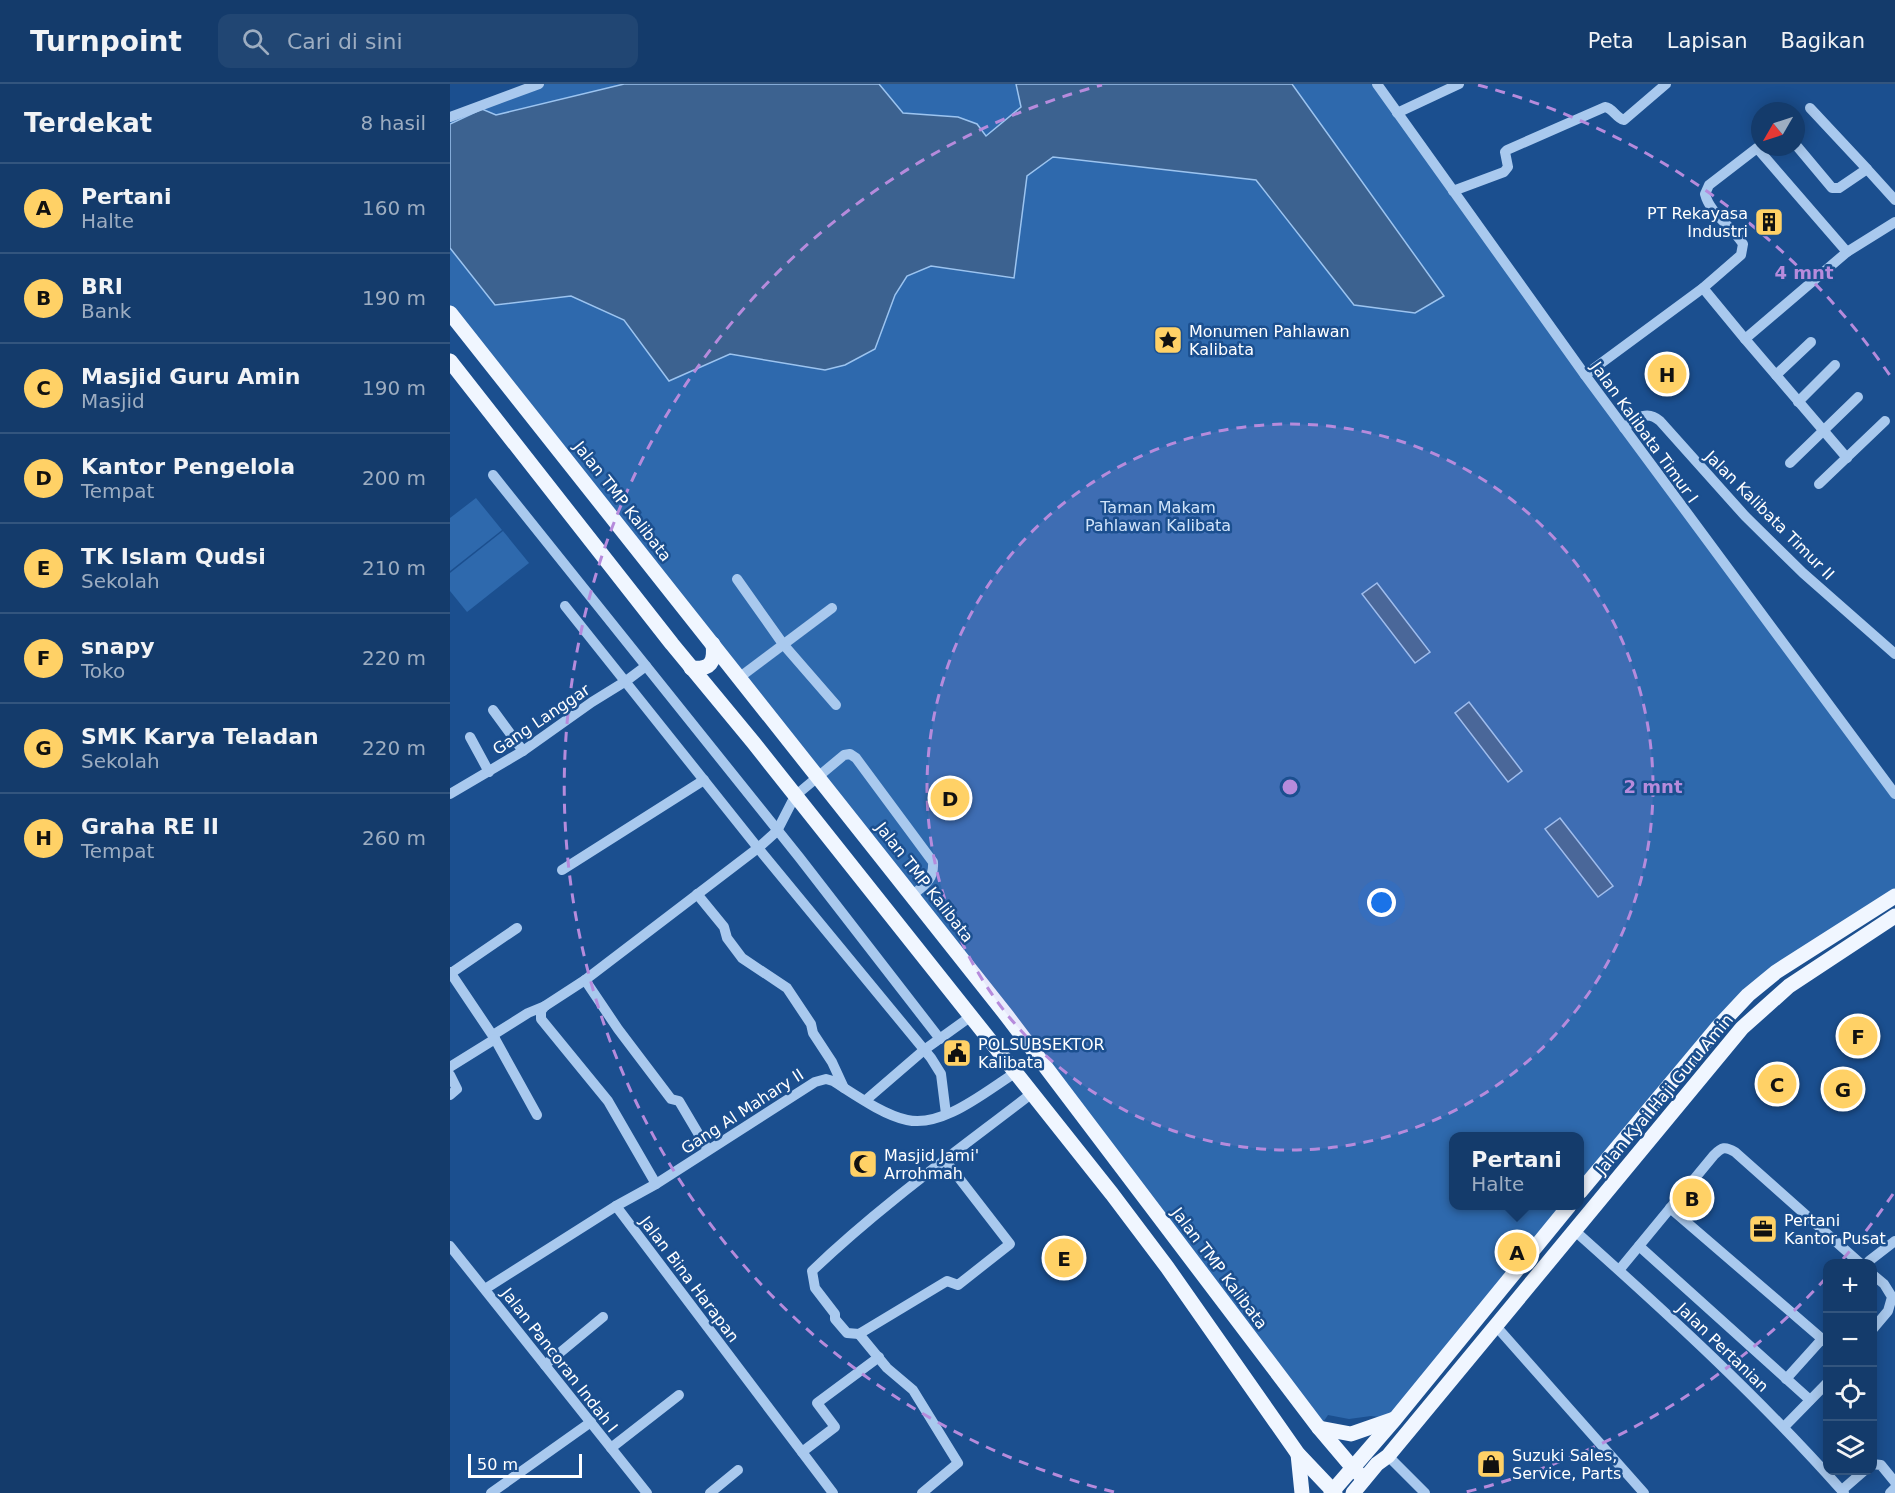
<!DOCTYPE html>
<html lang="id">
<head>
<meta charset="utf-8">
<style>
	body { margin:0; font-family:"DejaVu Sans",sans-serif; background:#214673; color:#f1f3f6 }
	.controls { position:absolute; right:18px; bottom:18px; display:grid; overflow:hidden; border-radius:12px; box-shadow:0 3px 15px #0003 }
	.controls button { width:54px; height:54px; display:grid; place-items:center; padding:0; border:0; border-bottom:2px solid #33557e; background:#143b6b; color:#f1f3f6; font:30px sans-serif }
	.compass { position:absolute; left:1301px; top:18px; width:54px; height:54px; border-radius:50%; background:#143b6b; box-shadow:0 3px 15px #0003; rotate:231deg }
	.scale { position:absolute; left:18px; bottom:15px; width:114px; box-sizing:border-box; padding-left:6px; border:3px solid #fff; border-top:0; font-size:16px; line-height:21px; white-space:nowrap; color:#fff; -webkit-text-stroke:4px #1b4f8f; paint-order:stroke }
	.you { position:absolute; left:932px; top:819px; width:21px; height:21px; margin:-15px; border:4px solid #fff; border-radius:50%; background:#1a73e8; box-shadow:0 0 0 9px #1a73e833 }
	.badge { display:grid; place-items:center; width:39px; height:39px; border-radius:50%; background:#ffd166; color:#111; font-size:20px; font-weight:700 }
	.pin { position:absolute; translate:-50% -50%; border:3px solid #fff; box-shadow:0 2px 6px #0006 }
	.popup { position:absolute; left:999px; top:1048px; width:135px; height:78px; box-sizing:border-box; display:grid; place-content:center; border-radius:12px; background:#143b6b; filter:drop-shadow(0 2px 4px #0005); font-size:20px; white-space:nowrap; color:#9dadc1 }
	.popup b { font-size:22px; color:#f1f3f6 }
	.popup::after { content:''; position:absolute; left:50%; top:100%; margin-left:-12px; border:12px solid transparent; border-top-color:#143b6b }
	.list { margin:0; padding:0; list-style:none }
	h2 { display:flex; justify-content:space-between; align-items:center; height:78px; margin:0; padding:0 24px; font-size:26px }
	h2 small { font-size:20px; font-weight:400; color:#9dadc1 }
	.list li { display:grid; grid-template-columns:39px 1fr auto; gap:18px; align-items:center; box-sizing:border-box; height:90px; padding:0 24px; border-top:2px solid #33557e }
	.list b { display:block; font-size:22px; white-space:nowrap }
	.list p { margin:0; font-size:20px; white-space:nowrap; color:#9dadc1 }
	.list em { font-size:20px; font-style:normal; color:#9dadc1 }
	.icon { flex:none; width:33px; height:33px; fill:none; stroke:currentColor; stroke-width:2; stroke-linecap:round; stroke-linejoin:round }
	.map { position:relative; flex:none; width:1445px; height:1409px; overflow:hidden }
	header { display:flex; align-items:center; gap:36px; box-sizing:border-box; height:84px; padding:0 30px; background:#143b6b; border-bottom:2px solid #33557e }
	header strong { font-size:28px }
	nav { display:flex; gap:33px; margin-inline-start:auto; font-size:21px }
	.search { width:420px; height:54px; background:#214673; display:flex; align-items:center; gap:15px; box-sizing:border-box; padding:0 21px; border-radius:12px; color:#9dadc1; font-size:22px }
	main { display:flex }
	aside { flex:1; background:#143b6b }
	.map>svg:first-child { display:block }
</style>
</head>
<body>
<header>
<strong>Turnpoint</strong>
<div class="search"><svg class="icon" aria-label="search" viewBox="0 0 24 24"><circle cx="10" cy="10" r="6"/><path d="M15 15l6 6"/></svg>Cari di sini</div>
<nav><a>Peta</a><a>Lapisan</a><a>Bagikan</a></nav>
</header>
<main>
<aside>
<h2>Terdekat<small>8 hasil</small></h2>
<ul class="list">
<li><span class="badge">A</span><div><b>Pertani</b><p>Halte</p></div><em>160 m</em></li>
<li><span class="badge">B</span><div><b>BRI</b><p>Bank</p></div><em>190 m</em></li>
<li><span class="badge">C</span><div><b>Masjid Guru Amin</b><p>Masjid</p></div><em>190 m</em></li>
<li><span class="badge">D</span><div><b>Kantor Pengelola</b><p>Tempat</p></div><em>200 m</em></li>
<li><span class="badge">E</span><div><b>TK Islam Qudsi</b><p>Sekolah</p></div><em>210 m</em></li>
<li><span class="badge">F</span><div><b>snapy</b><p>Toko</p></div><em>220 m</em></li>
<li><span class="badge">G</span><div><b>SMK Karya Teladan</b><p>Sekolah</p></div><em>220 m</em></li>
<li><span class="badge">H</span><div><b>Graha RE II</b><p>Tempat</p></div><em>260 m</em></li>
</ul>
</aside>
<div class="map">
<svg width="1445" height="1409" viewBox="0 0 1445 1409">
	<rect width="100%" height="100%" fill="#1b4f8f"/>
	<g fill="#2e69ad">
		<path d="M88,0H925L1445,710V813L1326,888L1130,1108V1052H1004V1122H1119L945,1335L921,1332L899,1335L878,1331L869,1344L0,229V35Z"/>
		<path d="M26,414L52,446L0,487V434Z"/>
		<path d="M53,447L79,479L17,528L0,507V489Z"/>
	</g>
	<g fill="#3c6290" stroke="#9cc4f0" stroke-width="1.5">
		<path d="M174,0H429L453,29L508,33L527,40L536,52L571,23L566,0H842L994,212L965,229L904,221L806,96L603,73L577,92L564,194L481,182L457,192L445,211L425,265L395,281L375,286L280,270L219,297L174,236L121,212L45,221L0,164V40L32,25L46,31Z"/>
		<path d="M927,499L980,568L965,579L912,510Z"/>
		<path d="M1019,618L1072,687L1058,698L1005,629Z"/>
		<path d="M1110,734L1163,802L1148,813L1095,745Z"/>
	</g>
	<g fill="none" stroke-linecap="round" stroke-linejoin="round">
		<g stroke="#a9c9ee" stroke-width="10">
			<path d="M927,0L1135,291L1445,710"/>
			<path d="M947,29L1009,0"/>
			<path d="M0,33L89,0"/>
			<path d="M1346,61L1382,104H1389L1417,85L1360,24"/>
			<path d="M1417,85L1445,116"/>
			<path d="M1003,107L1054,88L1058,83L1055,68L1057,66L1155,23C1163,24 1166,34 1174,36L1216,0"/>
			<path d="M1253,204L1295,255L1397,168L1445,138"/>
			<path d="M1295,255L1397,374"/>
			<path d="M1135,291L1253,204L1291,171L1293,160C1282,142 1260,130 1255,110L1259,101L1307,64L1397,168"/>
			<path d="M1326,291L1361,258"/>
			<path d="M1348,318L1385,281"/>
			<path d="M1174,344C1186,335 1196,325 1210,337L1295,432L1353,489L1445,570"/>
			<path d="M1340,379L1408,313"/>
			<path d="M43,391L349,773L490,955"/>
			<path d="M1369,400L1435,337"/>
			<path d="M287,495L333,560L386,621"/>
			<path d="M115,522L308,764L481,974L491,990L496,1030"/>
			<path d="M290,593L382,524"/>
			<path d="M43,626L73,667"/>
			<path d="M20,653L39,688"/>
			<path d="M0,710L73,667L142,618L176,597L196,582"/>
			<path d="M112,786L254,696"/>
			<path d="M247,810L274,843L277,854L292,874L337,904L361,940L363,949L382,978L394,1004"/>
			<path d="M0,888L45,955L87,1031"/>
			<path d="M1,889L67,844"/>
			<path d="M135,896L168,945L221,1015L229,1017L258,1066"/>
			<path d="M43,951L78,929L95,922"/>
			<path d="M0,983L45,955"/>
			<path d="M0,991L7,1005L0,1011"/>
			<path d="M416,1016L474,966L520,933"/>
			<path d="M495,1076L560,1160L508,1201L497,1197L409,1250L397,1249L385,1235V1230L365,1204L362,1187C430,1122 507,1067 581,1010"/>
			<path d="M206,1100L158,1017L91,935V927L95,922L135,896L308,764L327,747L345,712L394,671L400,670L406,674L483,778C484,793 477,800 466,808"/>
			<path d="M166,1122L383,1409"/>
			<path d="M1220,1124L1378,1260"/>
			<path d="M1125,1147C1218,1230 1311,1315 1394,1409"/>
			<path d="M0,1162L197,1409"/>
			<path d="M1189,1162L1360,1316"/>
			<path d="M1419,1177L1445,1157"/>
			<path d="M1170,1185L1264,1071C1272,1063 1275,1062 1285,1068L1411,1180"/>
			<path d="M1422,1190L1434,1200L1442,1213L1438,1227L1422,1246"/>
			<path d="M35,1205L166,1122L206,1100L365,998L376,995L383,997C404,1010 433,1031 457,1036C493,1044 536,1007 565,989"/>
			<path d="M1045,1241L1194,1409"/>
			<path d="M409,1250L437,1284L463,1306L508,1379L472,1409"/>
			<path d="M95,1281L153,1233"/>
			<path d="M1336,1295L1372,1255"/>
			<path d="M1334,1343L1378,1298"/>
			<path d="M161,1364L229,1311"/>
			<path d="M352,1368L385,1343L367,1319L429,1273"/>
			<path d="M938,1372L975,1409"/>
			<path d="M1422,1380L1431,1381L1445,1398"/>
			<path d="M1392,1406L1415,1386"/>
			<path d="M41,1409L141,1338"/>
			<path d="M260,1409L288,1386"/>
			<path d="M1440,1409L1445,1404"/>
		</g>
		<g stroke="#f0f6ff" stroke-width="15">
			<path d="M0,229L557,932L869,1344L902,1383L914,1395"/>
			<path d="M0,277L222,560L303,658L662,1110L717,1183L848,1370L885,1409"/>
			<path d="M241,584C261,586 265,578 263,560"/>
			<path d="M1130,1108L1267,944L1298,911L1326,888L1445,812"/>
			<path d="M869,1344L901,1350L944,1335"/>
			<path d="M848,1370L852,1409"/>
			<path d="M881,1409L945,1335L1119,1122"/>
			<path d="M903,1409L927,1380L938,1372L1292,944L1339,902L1445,832"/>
		</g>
	</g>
	<circle cx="840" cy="703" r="363" fill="#b68bdc" fill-opacity=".12"/>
	<g fill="none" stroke="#b68bdc" stroke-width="3" stroke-dasharray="10 8">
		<circle cx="840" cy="703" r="363"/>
		<path d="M1443 1110A727 727 0 0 1 1393 1175M1376 1194A727 727 0 0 1 1016 1408M664 1408A727 727 0 0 1 652 1M1028 1A727 727 0 0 1 1443 296"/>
	</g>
	<defs>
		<g id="building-square" transform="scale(1.5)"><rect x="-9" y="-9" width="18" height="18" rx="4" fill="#ffd166" stroke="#1b4f8f"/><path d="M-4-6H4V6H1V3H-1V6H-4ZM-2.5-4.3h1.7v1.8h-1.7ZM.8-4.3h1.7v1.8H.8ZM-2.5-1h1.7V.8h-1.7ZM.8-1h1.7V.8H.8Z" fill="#111"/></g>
		<g id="sight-square" transform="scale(1.5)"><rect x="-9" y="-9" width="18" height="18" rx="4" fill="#ffd166" stroke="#1b4f8f"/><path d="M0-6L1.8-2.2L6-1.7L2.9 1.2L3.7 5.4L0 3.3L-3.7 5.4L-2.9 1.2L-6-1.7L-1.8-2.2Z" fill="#111"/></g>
		<g id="civic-square" transform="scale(1.5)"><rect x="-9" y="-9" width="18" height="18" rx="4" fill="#ffd166" stroke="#1b4f8f"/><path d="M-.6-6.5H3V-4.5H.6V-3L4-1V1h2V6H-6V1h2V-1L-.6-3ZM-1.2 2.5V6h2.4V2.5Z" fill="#111"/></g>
		<g id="mosque-square" transform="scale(1.5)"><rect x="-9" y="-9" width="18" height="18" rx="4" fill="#ffd166" stroke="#1b4f8f"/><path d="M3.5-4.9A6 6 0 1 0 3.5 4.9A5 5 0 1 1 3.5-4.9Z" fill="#111"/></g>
		<g id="office-square" transform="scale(1.5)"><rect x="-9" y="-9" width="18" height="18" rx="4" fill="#ffd166" stroke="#1b4f8f"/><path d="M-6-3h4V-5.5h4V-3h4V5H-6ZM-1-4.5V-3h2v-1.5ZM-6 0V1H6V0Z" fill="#111"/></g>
		<g id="shop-square" transform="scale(1.5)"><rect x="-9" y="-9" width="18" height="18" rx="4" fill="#ffd166" stroke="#1b4f8f"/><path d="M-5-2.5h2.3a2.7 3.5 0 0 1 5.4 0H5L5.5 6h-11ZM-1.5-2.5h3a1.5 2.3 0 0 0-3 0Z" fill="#111"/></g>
	</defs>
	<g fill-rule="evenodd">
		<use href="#building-square" x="1319" y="138"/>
		<use href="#sight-square" x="718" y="256"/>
		<use href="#civic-square" x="507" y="969"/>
		<use href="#mosque-square" x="413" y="1080"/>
		<use href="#office-square" x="1313" y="1145"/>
		<use href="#shop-square" x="1041" y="1380"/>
	</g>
	<g text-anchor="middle" stroke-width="5" stroke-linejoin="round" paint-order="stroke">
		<g font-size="16" fill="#fff" stroke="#1b4f8f" text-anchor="start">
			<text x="1298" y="135" text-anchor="end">PT Rekayasa<tspan x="1298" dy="18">Industri</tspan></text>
			<text x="739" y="253">Monumen Pahlawan<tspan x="739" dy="18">Kalibata</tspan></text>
			<text x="528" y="966">POLSUBSEKTOR<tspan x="528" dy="18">Kalibata</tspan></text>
			<text x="434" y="1077">Masjid Jami'<tspan x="434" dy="18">Arrohmah</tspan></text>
			<text x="1334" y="1142">Pertani<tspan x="1334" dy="18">Kantor Pusat</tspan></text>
			<text x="1062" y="1377">Suzuki Sales,<tspan x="1062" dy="18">Service, Parts</tspan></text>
		</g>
		<g font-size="16" fill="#fff" stroke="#1b4f8f">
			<text transform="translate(1195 348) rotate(54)" y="6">Jalan Kalibata Timur I</text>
			<text transform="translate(173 417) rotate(52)" y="6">Jalan TMP Kalibata</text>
			<text transform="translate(1320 431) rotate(45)" y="6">Jalan Kalibata Timur II</text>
			<text transform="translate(91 635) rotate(-34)" y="6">Gang Langgar</text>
			<text transform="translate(475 798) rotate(52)" y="6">Jalan TMP Kalibata</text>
			<text transform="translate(1214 1010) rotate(-50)" y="6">Jalan Kyai Haji Guru Amin</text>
			<text transform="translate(292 1027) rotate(-33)" y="6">Gang Al Mahary II</text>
			<text transform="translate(770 1184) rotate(53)" y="6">Jalan TMP Kalibata</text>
			<text transform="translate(240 1195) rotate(53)" y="6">Jalan Bina Harapan</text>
			<text transform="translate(1273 1263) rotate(44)" y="6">Jalan Pertanian</text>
			<text transform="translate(110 1276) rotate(52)" y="6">Jalan Pancoran Indah I</text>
		</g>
		<g font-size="16" fill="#cfe3fa" stroke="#1b4f8f">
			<text x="708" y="429">Taman Makam<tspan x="708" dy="18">Pahlawan Kalibata</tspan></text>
		</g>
	</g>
	<circle cx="840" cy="703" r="9" fill="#b68bdc" stroke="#1b4f8f" stroke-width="3"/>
	<g font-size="18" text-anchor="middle" font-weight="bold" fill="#b68bdc" stroke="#1b4f8f" stroke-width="5" stroke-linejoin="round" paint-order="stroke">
		<text x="1354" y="195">4 mnt</text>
		<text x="1203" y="709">2 mnt</text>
	</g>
</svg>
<div class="controls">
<button>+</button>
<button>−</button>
<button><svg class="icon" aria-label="locate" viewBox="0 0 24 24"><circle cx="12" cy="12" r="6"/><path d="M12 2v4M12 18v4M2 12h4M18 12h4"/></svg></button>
<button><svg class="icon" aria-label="layers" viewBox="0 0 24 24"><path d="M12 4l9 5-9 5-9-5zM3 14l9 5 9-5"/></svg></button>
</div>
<svg class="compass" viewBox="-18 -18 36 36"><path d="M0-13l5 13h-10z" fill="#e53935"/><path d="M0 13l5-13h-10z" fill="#9dadc1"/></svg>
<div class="scale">50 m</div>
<div class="you"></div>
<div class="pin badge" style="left:1067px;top:1168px">A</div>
<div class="popup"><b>Pertani</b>Halte</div>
<div class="pin badge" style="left:1242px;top:1114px">B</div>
<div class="pin badge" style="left:1327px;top:1000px">C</div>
<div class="pin badge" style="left:500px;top:714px">D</div>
<div class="pin badge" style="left:614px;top:1174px">E</div>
<div class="pin badge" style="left:1408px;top:952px">F</div>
<div class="pin badge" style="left:1393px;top:1005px">G</div>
<div class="pin badge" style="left:1217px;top:290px">H</div>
</div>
</main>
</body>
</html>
